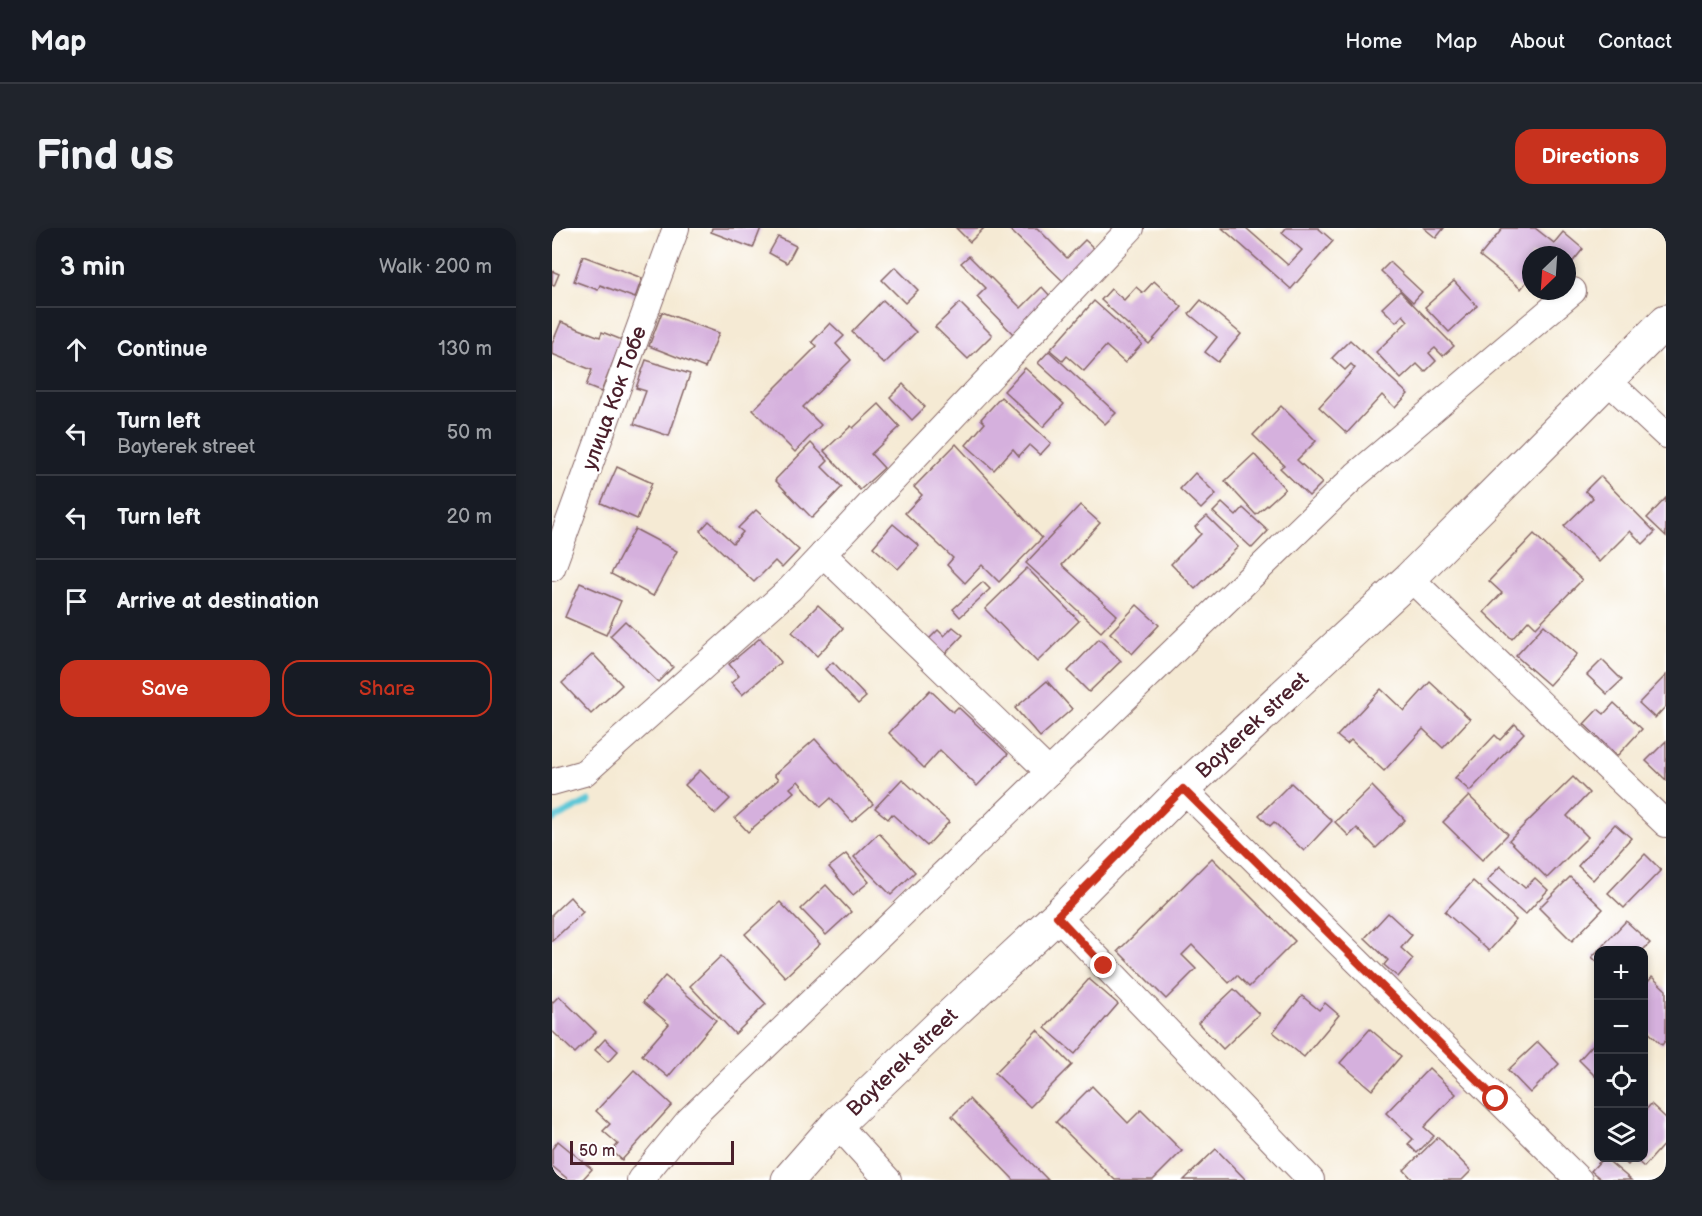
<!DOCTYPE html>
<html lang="en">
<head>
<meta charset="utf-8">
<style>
	body { margin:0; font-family:"Balsamiq Sans",sans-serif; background:#20242c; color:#f1f3f6 }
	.controls { position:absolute; right:18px; bottom:18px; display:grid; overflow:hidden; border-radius:12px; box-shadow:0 3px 9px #0003 }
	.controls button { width:54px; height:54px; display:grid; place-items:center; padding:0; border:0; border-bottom:2px solid #363941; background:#171b24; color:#f1f3f6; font:30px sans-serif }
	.compass { position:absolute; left:970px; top:18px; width:54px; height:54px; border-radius:50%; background:#171b24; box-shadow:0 3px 9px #0003; rotate:205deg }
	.scale { position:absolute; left:18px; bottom:15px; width:164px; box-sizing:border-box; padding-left:6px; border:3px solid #4a1f2b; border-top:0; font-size:16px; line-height:21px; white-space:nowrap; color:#4a1f2b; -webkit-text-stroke:4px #fff; paint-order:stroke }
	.stop { position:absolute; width:18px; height:18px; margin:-14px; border:4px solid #c8321e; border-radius:50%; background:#fff }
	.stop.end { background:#c8321e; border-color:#fff; box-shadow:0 2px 6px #0008 }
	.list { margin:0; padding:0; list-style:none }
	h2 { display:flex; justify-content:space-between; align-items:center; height:78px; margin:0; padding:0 24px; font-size:26px }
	h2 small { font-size:20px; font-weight:400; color:#9ea1a6 }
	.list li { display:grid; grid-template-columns:39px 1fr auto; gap:18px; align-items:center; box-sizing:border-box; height:84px; padding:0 24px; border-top:2px solid #363941 }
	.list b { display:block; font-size:22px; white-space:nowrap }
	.list p { margin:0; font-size:20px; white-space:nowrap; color:#9ea1a6 }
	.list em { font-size:20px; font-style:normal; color:#9ea1a6 }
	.actions { display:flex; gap:12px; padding:18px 24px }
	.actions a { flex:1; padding:14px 0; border:2px solid #c8321e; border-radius:18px; text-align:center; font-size:21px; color:#c8321e }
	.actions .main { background:#c8321e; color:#fff }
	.icon { flex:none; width:33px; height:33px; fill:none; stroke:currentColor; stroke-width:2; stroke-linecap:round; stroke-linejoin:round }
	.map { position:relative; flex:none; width:1114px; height:952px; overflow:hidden; border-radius:18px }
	header { display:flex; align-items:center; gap:36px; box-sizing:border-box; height:84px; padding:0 30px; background:#171b24; border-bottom:2px solid #363941 }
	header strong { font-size:28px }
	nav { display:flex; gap:33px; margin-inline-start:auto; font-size:21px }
	.intro { display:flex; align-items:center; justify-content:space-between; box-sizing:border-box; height:144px; padding:0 36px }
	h1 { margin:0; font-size:42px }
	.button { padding:15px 27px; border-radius:18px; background:#c8321e; color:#fff; font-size:21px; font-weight:700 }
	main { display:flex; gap:36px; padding:0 36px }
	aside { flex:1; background:#171b24; border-radius:18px; box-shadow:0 3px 9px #0003 }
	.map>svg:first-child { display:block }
</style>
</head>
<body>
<header>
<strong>Map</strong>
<nav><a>Home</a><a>Map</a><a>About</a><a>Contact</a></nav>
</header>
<div class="intro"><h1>Find us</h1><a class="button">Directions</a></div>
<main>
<aside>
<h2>3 min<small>Walk · 200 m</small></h2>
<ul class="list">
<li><svg class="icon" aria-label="ahead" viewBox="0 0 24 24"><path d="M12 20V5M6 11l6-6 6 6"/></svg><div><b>Continue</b></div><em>130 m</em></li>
<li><svg class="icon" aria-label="left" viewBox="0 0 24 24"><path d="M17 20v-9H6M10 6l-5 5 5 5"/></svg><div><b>Turn left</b><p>Bayterek street</p></div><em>50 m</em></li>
<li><svg class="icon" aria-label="left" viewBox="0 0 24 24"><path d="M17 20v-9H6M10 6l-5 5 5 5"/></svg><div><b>Turn left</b></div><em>20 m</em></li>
<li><svg class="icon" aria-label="arrive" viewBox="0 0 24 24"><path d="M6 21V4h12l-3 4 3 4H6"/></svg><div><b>Arrive at destination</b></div></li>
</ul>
<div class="actions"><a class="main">Save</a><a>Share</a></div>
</aside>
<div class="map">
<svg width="1114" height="952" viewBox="0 0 1114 952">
	<rect width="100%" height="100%" fill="#fff"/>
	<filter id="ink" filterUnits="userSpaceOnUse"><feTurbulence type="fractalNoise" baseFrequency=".0167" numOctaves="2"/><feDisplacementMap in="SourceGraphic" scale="12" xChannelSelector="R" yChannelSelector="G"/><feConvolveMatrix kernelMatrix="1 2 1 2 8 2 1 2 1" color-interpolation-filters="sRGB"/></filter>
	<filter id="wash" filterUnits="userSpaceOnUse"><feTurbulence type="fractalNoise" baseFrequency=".008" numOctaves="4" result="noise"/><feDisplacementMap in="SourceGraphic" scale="24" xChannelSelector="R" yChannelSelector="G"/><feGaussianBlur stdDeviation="1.35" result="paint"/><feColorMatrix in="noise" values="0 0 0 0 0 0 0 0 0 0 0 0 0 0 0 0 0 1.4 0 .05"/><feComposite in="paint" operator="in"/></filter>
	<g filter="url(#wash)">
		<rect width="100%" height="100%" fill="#f5ead4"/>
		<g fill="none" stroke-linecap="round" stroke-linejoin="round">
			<path stroke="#5dc7d7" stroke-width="7" d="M0,592L37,573"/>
		</g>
		<g id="blocks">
			<g fill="#d5b0dd">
				<path d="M160,0H209L201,20L159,4Z"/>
				<path d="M404,0H432L418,14Z"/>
				<path d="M456,0H485L515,30L533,12L547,25L515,57Z"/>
				<path d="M670,0H694L736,37L750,22L730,5L734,0H766L781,13L739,61Z"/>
				<path d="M872,0H892L884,10Z"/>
				<path d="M951,0H983L1002,15L1011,4L1031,21L1018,37L1015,35V27H1005L999,22L996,27H979V48L969,61L928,28Z"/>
				<path d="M226,9L244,18L235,35L217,25Z"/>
				<path d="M31,28L90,50L83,70L48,57L46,62L22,53Z"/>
				<path d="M417,28L469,80L490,59L499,69L461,106L425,69L434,60L409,35Z"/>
				<path d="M838,34L870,64L861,74L829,43Z"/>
				<path d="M343,39L366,62L353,75L330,52Z"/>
				<path d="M0,43L7,46L2,58L0,57Z"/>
				<path d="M602,53L630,79L597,116L549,72L559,61L572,72L584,59L591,65Z"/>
				<path d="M902,53L925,78L897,104L873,79Z"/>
				<path d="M848,63L902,118L891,128L883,120L877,125L884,133L873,144L865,136L849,151L824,124L856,93L851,87L844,94L830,80Z"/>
				<path d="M331,72L364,104L332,136L300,104Z"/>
				<path d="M649,72L689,106L666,134L653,124L665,109L637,86Z"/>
				<path d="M542,73L590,116L573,135L554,118L532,143L515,128L511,133L498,122Z"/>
				<path d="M408,75L440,107L416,131L383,99Z"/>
				<path d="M110,84L167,105L153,140L97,118Z"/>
				<path d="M9,94L48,109L50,104L70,112L49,164L34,158L40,142L0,126V116Z"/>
				<path d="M278,95L292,108L284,116L299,132L251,179L269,197L243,224L201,182L265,118L260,114Z"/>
				<path d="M798,112L856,166L843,180L830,167L795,205L767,179L803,140L799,136L793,142L780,130Z"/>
				<path d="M497,123L564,185L553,196L486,135Z"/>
				<path d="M94,132L138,146L117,208L82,196L94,163L84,160Z"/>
				<path d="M473,140L512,176L491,199L452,163Z"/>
				<path d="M351,156L373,179L360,192L338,169Z"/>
				<path d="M449,169L499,215L488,227L477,217L467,228L461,221L442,242L414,217L433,195L429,191Z"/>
				<path d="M327,176L348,199L319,226L332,240L308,262L272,223L299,198L301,200Z"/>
				<path d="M729,178L764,213L745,232L770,255L757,268L728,240L732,237L701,207Z"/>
				<path d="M259,215L276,233L270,239L290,259L260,290L223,252Z"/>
				<path d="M404,216L490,310L447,354L430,337L413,355L395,337L401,330L353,285L370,267L362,259Z"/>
				<path d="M702,226L733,261L704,287L673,253Z"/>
				<path d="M65,239L100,255L85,291L49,275Z"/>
				<path d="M643,245L664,266L649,281L628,261Z"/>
				<path d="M1048,248L1103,304L1091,316L1078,303L1047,334L1012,298L1041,270L1033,263Z"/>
				<path d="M1114,270V308L1095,290Z"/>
				<path d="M670,275L684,288L691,280L716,303L700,320L661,284Z"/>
				<path d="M528,277L548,295L510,337L565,387L549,404L474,335Z"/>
				<path d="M204,282L247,322L230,340L223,333L202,354L148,303L157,293L181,315L191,304L186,300Z"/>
				<path d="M655,288L686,319L643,361L619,336L649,306L643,299Z"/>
				<path d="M341,296L367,318L346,341L321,319Z"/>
				<path d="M83,301L125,323L101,368L59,346Z"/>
				<path d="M982,306L1030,352L984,399L977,392L960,411L932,384L950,365L937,353Z"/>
				<path d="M475,340L527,393L485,434L433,381Z"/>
				<path d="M431,354L438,361L408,389L401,381Z"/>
				<path d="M28,355L69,373L54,407L13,389Z"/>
				<path d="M266,377L291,400L265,428L240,404Z"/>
				<path d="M585,377L607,397L580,426L558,405Z"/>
				<path d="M73,393L121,439L106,454L58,408Z"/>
				<path d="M992,397L1025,426L997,457L964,428Z"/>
				<path d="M401,399L411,407L393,426L377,411L386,402L392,408Z"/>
				<path d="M208,410L229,434L190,467L179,455L187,448L177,436Z"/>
				<path d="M547,411L569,433L537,464L516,443Z"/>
				<path d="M41,426L70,457L39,486L10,455Z"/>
				<path d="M1050,432L1070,452L1055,466L1035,447Z"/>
				<path d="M281,434L314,469L306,476L273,441Z"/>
				<path d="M1114,447V478L1103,490L1087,475Z"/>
				<path d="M495,453L520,481L488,509L463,480Z"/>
				<path d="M878,454L918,491L891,520L871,501L832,543L799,512L795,516L785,508L829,461L852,483Z"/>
				<path d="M378,462L401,484L406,479L456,526L425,558L388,522L372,540L337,505Z"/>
				<path d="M1062,475L1090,501L1065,528L1032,496L1046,481L1052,486Z"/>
				<path d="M963,496L972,505L918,563L903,550L943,507L948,512Z"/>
				<path d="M263,511L321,576L300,594L279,570L269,579L246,553L238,560L242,564L196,604L183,590L226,552L222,547Z"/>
				<path d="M1114,513V552L1094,533Z"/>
				<path d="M148,542L178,571L163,586L133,557Z"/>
				<path d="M1021,549L1037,565L1015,588L1036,609L995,650L957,612Z"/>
				<path d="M350,551L397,594L375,618L340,586L336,591L323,580Z"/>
				<path d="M739,555L780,593L752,623L722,594L718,598L707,587Z"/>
				<path d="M820,558L853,592L824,620L805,600L797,608L783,594Z"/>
				<path d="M917,568L956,606L930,632L891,594Z"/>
				<path d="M1063,596L1079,610L1041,652L1026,638Z"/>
				<path d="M327,605L363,644L339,667L302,629Z"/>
				<path d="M294,626L317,654L301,667L277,639Z"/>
				<path d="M1093,626L1109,642L1072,680L1056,665Z"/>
				<path d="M660,630L743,713L697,759L685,747L677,755L640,717L630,727L644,741L614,771L566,723Z"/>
				<path d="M948,638L973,660L983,650L996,662L973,687L935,653Z"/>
				<path d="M1018,649L1051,681L1020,713L987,680Z"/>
				<path d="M921,653L964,692L937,723L893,684Z"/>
				<path d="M274,657L299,684L274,707L249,681Z"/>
				<path d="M18,669L31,684L0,713V686Z"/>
				<path d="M228,674L268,716L233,749L193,706Z"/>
				<path d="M836,685L860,707L849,720L861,731L846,749L832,737L836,732L813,710Z"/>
				<path d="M1074,693L1098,715L1091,722H1046V735L1040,729Z"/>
				<path d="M169,728L214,776L183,806L138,758Z"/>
				<path d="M113,748L164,792L116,849L90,827L117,796L91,774Z"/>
				<path d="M1100,749L1114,762V812L1110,817L1092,800V759Z"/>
				<path d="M537,751L566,776L523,826L493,800Z"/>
				<path d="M682,761L707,786L671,821L646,795Z"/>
				<path d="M7,768L44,804L23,825L0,803V773L1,774Z"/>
				<path d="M750,768L767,782L773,775L787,787L752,829L721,804Z"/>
				<path d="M818,801L849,828L820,862L788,835Z"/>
				<path d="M485,802L520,837L478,879L443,845Z"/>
				<path d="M53,811L66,823L56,834L43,822Z"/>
				<path d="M1046,811V851L1027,832Z"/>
				<path d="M986,814L1007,836L978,865L956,842Z"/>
				<path d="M877,840L904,866L872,899L882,908L865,925L856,916L861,911L834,885Z"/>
				<path d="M82,842L120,877L70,932L60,923L66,916L51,903L58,896L44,883Z"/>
				<path d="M540,858L576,895L589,882L630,923L601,952H563L504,894Z"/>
				<path d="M417,871L496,952H462L400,888Z"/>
				<path d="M1099,876L1114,890V914L1092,939L1082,930L1076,937L1068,930H1092V884Z"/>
				<path d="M886,909L919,943L910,952H861L852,942Z"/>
				<path d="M6,913L40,941L30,952H17L0,938V921Z"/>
				<path d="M664,921L694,952H632Z"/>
				<path d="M1051,930H1053L1079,952H1050L1039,943Z"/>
			</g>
		</g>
	</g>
	<g filter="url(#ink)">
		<use href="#blocks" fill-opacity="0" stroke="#866666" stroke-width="1.5"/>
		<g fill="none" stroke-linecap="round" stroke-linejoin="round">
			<g stroke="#866666" stroke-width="28">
				<g id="street">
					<path d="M1055,152L1114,207"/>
					<path d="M271,326L497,544"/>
					<path d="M0,340L124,0"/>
					<path d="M858,350L1114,596"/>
					<path d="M0,554L32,545L238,361L579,0"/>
					<path d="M631,561L1027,952"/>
					<path d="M505,688L759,952"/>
					<path d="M285,896L336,952"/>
					<path d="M88,952L137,892L804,247L1021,63"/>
				</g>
			</g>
			<g stroke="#866666" stroke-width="35">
				<path id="secondary" d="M236,952L285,896L387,798L505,688L631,561L858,350L1114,93"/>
			</g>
			<use href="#street" stroke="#fff" stroke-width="26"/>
			<use href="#secondary" stroke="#fff" stroke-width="33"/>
		</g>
	</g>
	<g fill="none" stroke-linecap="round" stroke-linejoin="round" filter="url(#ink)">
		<path stroke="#c8321e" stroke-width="8" d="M552,738L505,688L631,561L944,871"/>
	</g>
	<g text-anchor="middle" stroke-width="4.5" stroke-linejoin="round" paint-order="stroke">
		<g font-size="21" fill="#4a1f2b" stroke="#fff">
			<text transform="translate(62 170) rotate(-70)" y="7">улица Кок Тобе</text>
			<text transform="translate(700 497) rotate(-43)" y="7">Bayterek street</text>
			<text transform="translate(350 834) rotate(-44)" y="7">Bayterek street</text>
		</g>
	</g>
</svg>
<div class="controls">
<button>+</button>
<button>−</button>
<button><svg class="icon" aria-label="locate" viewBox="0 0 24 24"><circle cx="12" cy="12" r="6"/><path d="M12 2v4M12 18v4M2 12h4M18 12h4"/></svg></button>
<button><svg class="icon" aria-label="layers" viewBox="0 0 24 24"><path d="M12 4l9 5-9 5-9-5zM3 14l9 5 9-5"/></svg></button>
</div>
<svg class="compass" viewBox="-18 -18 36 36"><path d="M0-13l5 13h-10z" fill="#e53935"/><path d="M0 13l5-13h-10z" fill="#9ea1a6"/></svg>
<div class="scale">50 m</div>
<div class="stop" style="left:944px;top:871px"></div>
<div class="stop end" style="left:552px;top:738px"></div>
</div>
</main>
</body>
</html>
